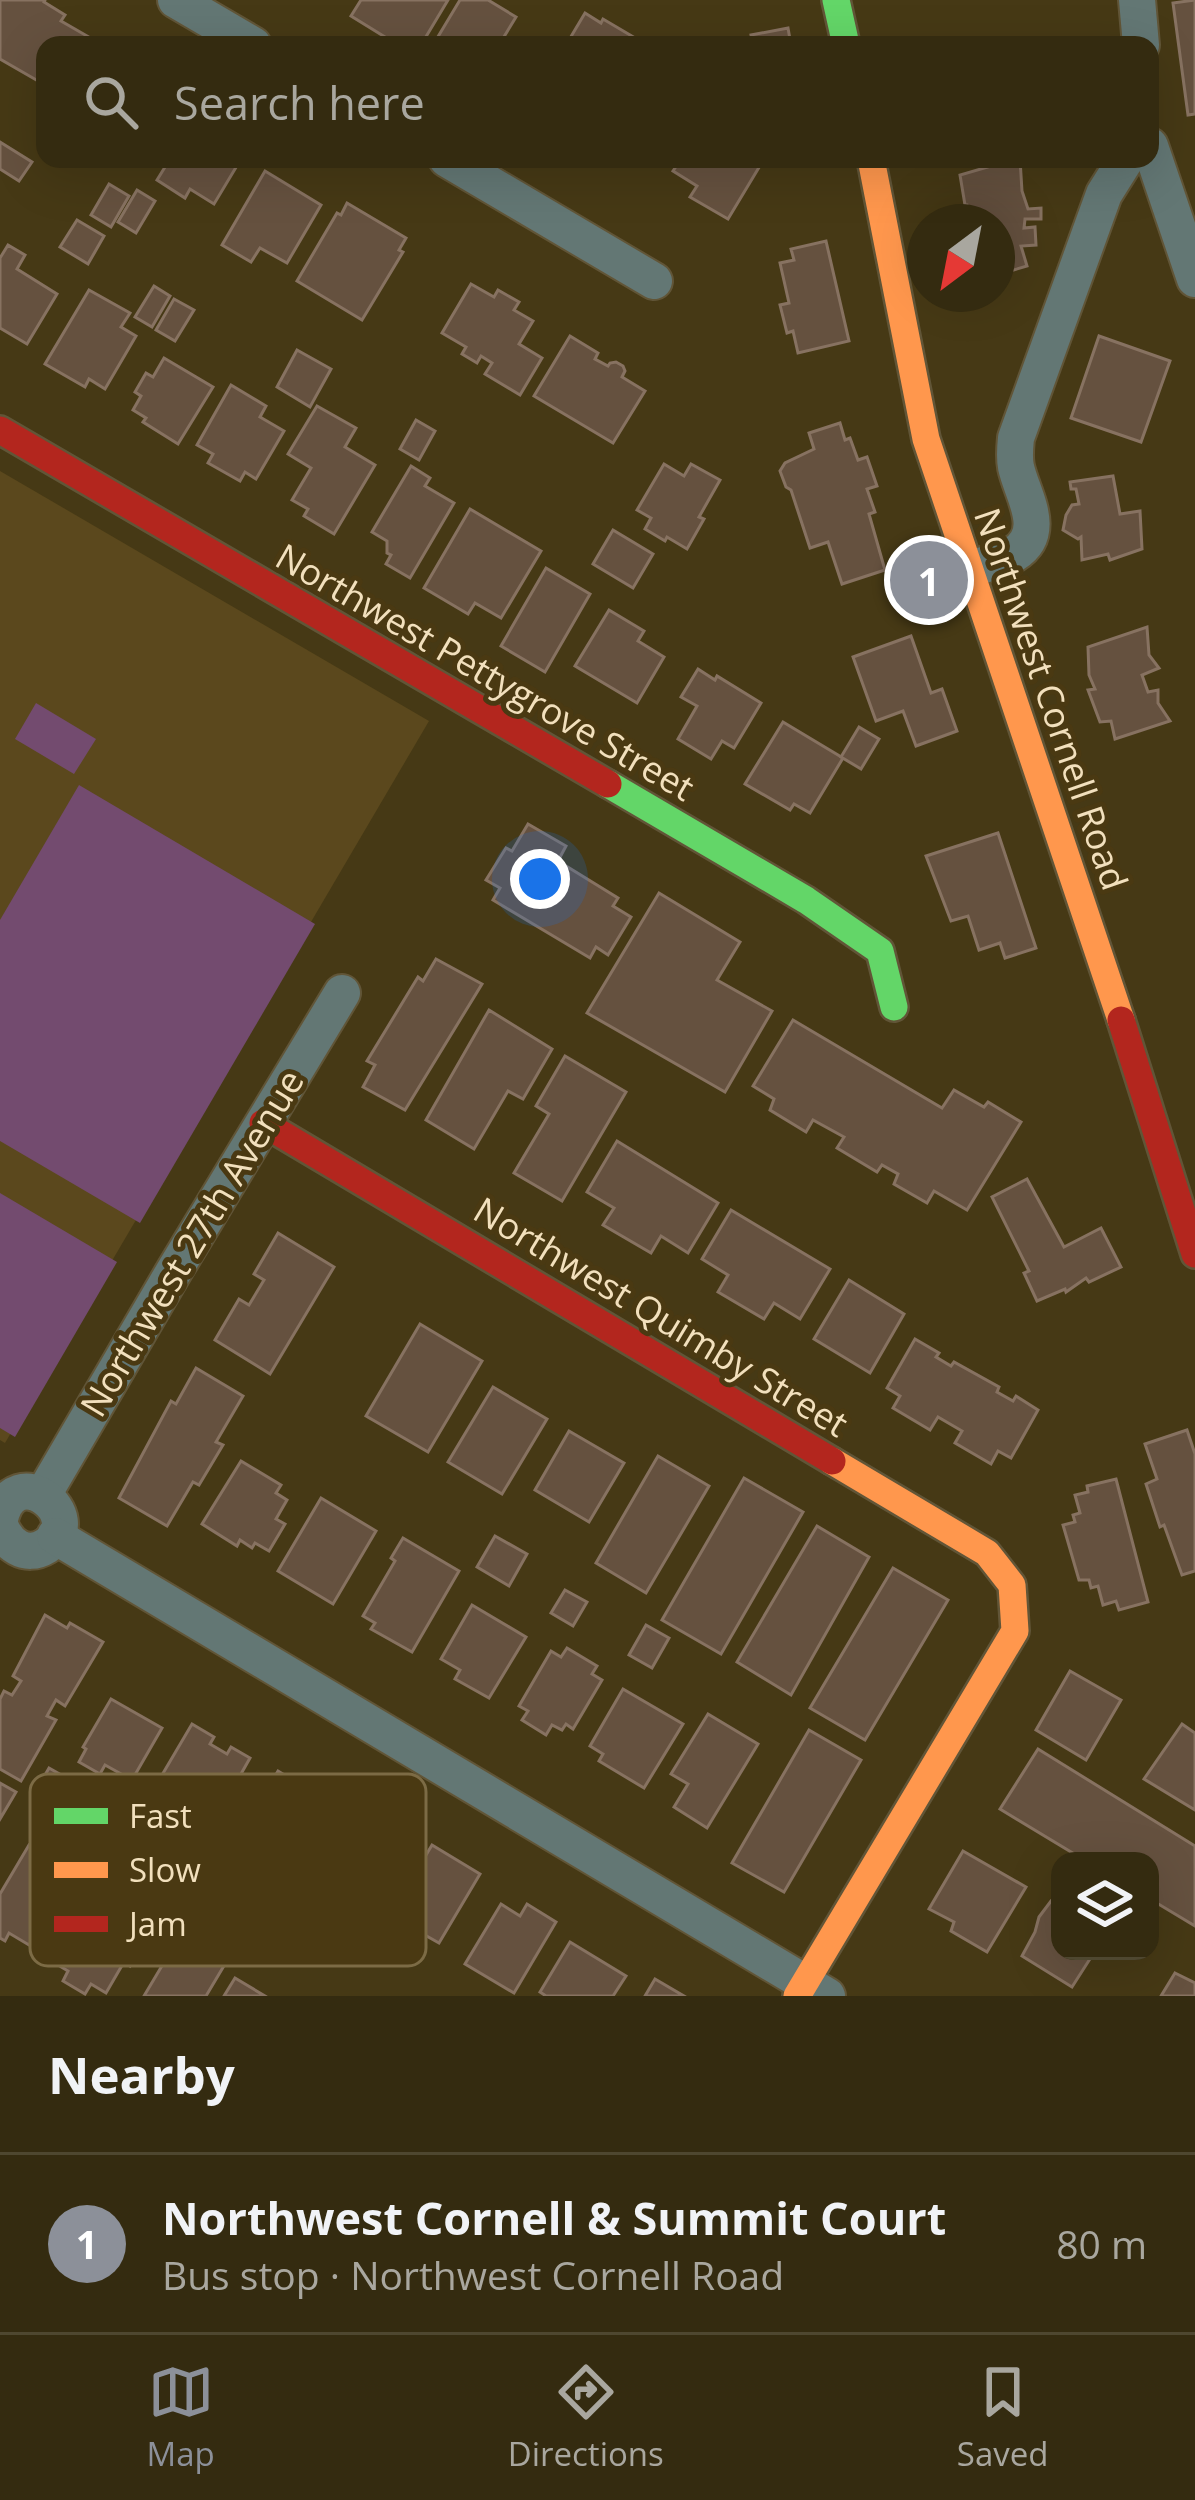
<!DOCTYPE html>
<html lang="en">
<head>
<meta charset="utf-8">
<style>
	body { margin:0; font-family:"Open Sans",sans-serif; background:#3f371e; color:#f1f3f6 }
	.controls { position:absolute; right:36px; bottom:36px; display:grid; overflow:hidden; border-radius:24px; box-shadow:0 12px 48px #0002 }
	.controls button { width:108px; height:108px; display:grid; place-items:center; padding:0; border:0; border-bottom:3px solid #4e4730; background:#342b10; color:#f1f3f6; font:60px sans-serif }
	.compass { position:absolute; left:907px; top:204px; width:108px; height:108px; border-radius:50%; background:#342b10; box-shadow:0 12px 48px #0002; rotate:212deg }
	.you { position:absolute; left:540px; top:879px; width:42px; height:42px; margin:-30px; border:9px solid #fff; border-radius:50%; background:#1a73e8; box-shadow:0 0 0 18px #1a73e833 }
	.badge { display:grid; place-items:center; width:78px; height:78px; border-radius:50%; background:#8c9099; color:#fff; font-size:39px; font-weight:700 }
	.pin { position:absolute; translate:-50% -50%; border:6px solid #fff; box-shadow:0 3px 12px #0006 }
	.list { margin:0; padding:0; list-style:none }
	h2 { display:flex; justify-content:space-between; align-items:center; height:156px; margin:0; padding:0 48px; font-size:51px }
	h2 small { font-size:39px; font-weight:400; color:#a9a79f }
	.list li { display:grid; grid-template-columns:78px 1fr auto; gap:36px; align-items:center; box-sizing:border-box; height:180px; padding:0 48px; border-top:3px solid #4e4730 }
	.list b { display:block; font-size:45px; white-space:nowrap }
	.list p { margin:0; font-size:39px; white-space:nowrap; color:#a9a79f }
	.list em { font-size:39px; font-style:normal; color:#a9a79f }
	.icon { flex:none; width:66px; height:66px; fill:none; stroke:currentColor; stroke-width:2; stroke-linecap:round; stroke-linejoin:round }
	.map { position:relative; flex:none; width:1195px; height:1996px; overflow:hidden }
	.search { position:absolute; background:#342b10; box-shadow:0 12px 48px #0002; left:36px; right:36px; top:36px; height:132px; display:flex; align-items:center; gap:30px; box-sizing:border-box; padding:0 42px; border-radius:24px; color:#a9a79f; font-size:45px }
	.sheet { height:336px; background:#342b10 }
	nav { display:flex; justify-content:space-around; align-items:center; box-sizing:border-box; height:168px; border-top:3px solid #4e4730; background:#342b10; font-size:33px; color:#a9a79f }
	nav a { display:grid; justify-items:center; gap:6px }
	nav .on { color:#8c9099 }
	.map>svg:first-child { display:block }
</style>
</head>
<body>
<div class="map">
<svg width="1195" height="1996" viewBox="0 0 1195 1996">
	<rect width="100%" height="100%" fill="#463915"/>
	<path fill="#5b481d" d="M0,471L429,721L5,1443L0,1440Z"/>
	<g fill="#734b6f">
		<path d="M36,703L96,739L74,774L15,739Z"/>
		<path d="M79,785L315,924L140,1223L0,1141V920Z"/>
		<path d="M0,1193L117,1262L15,1437L0,1428Z"/>
	</g>
	<g fill="#65513f" stroke="#877261" stroke-width="3">
		<path d="M0,0H45L44,2L65,15L61,21L101,44L45,45V85L0,59Z"/>
		<path d="M361,0H448L421,45H398L351,16Z"/>
		<path d="M460,0H488L516,17L499,45H433Z"/>
		<path d="M1195,0V114L1188,115L1173,3Z"/>
		<path d="M585,13L601,23L603,19L647,45H566Z"/>
		<path d="M788,28L791,45H753L751,35Z"/>
		<path d="M0,142L32,162L19,181L0,169Z"/>
		<path d="M170,159H241L214,204L190,189L185,198L157,180Z"/>
		<path d="M681,159H764L728,219L690,197L697,186L673,171Z"/>
		<path d="M1015,159H1020L1022,191L1028,209L1041,208V219H1025L1024,228L1035,227L1036,245L1021,246L1027,266L997,275V222H969L971,221L967,205H965L960,175Z"/>
		<path d="M265,171L321,205L287,263L260,248L251,262L222,245Z"/>
		<path d="M109,184L129,196L111,227L91,215Z"/>
		<path d="M137,190L155,201L136,233L118,222Z"/>
		<path d="M347,203L406,238L399,250L403,252L362,320L297,281L337,213L341,215Z"/>
		<path d="M77,220L104,236L88,264L60,247Z"/>
		<path d="M826,241L849,341L798,353L793,331L787,333L780,305L789,303L780,263L794,260L791,249Z"/>
		<path d="M8,245L25,255L17,269L57,294L27,344L0,328V258Z"/>
		<path d="M471,284L494,297L498,290L519,302L514,310L533,321L519,344L542,358L520,395L485,374L492,363L481,356L477,363L462,354L466,347L442,333Z"/>
		<path d="M154,286L170,296L152,327L135,317Z"/>
		<path d="M89,290L130,313L121,327L136,336L105,389L89,379L85,387L45,364Z"/>
		<path d="M174,299L194,310L175,341L156,330Z"/>
		<path d="M570,336L598,353L595,359L608,366L610,363L616,362L623,366L625,371L622,377L645,391L613,443L534,396Z"/>
		<path d="M1099,336L1170,361L1141,442L1071,418Z"/>
		<path d="M297,350L331,369L310,407L277,387Z"/>
		<path d="M164,358L213,387L178,444L143,422L146,418L133,410L141,396L135,392L146,373L153,377Z"/>
		<path d="M231,385L266,406L260,417L284,431L256,479L245,472L240,481L208,463L213,454L197,445Z"/>
		<path d="M317,406L356,428L345,447L375,465L334,534L304,516L308,509L292,500L311,468L288,454Z"/>
		<path d="M416,420L435,431L419,460L400,449Z"/>
		<path d="M840,423L845,440L850,438L858,460L867,457L877,486L867,489L875,512L869,514L885,570L842,584L828,542L810,548L791,490L786,487L780,471L785,463L814,449L809,433Z"/>
		<path d="M664,464L684,476L691,464L720,480L699,517L704,519L687,549L667,537L665,541L645,529L651,518L637,510Z"/>
		<path d="M411,466L430,478L425,486L454,503L410,578L386,564L391,555L387,553V541L372,532Z"/>
		<path d="M1113,476L1120,514L1140,511L1142,549L1110,560L1108,554L1082,560L1081,537L1078,539L1063,530L1066,515L1072,505L1079,504L1076,489H1071L1070,482Z"/>
		<path d="M470,509L541,551L501,618L475,603L468,614L424,588Z"/>
		<path d="M613,530L653,554L633,588L593,564Z"/>
		<path d="M546,568L590,594L545,672L501,646Z"/>
		<path d="M609,610L644,631L638,641L664,657L637,703L575,666Z"/>
		<path d="M1147,627L1149,655L1159,668L1142,675L1148,692L1158,690V703L1170,721L1115,739L1111,721L1100,722L1088,690L1095,689L1089,675L1088,647Z"/>
		<path d="M911,636L931,693L942,689L957,731L916,746L903,711L876,721L853,657Z"/>
		<path d="M698,669L715,680L717,676L761,703L734,748L722,741L711,759L678,739L697,706L681,697Z"/>
		<path d="M783,722L843,758L810,813L794,804L790,810L745,784Z"/>
		<path d="M859,727L879,739L861,769L841,757Z"/>
		<path d="M528,824L566,846L558,861L618,898L613,906L631,917L608,955L596,947L590,958L493,900L500,888L486,880L506,848L512,851Z"/>
		<path d="M998,833L1036,948L1005,958L1000,943L979,950L968,916L951,921L926,856Z"/>
		<path d="M659,893L740,942L717,980L772,1011L725,1092L587,1013Z"/>
		<path d="M436,959L482,984L405,1110L363,1087L375,1065L367,1061L418,977L423,981Z"/>
		<path d="M489,1010L552,1049L523,1099L508,1091L474,1149L426,1120Z"/>
		<path d="M793,1020L942,1108L954,1090L984,1107L988,1102L1021,1122L967,1210L934,1191L927,1203L894,1184L898,1174L882,1165L877,1172L837,1148L844,1137L813,1120L806,1132L770,1110L774,1099L753,1086Z"/>
		<path d="M565,1056L626,1092L562,1201L514,1173L549,1114L536,1106Z"/>
		<path d="M617,1141L718,1203L688,1253L661,1236L651,1253L603,1225L614,1208L587,1192Z"/>
		<path d="M1027,1179L1064,1247L1101,1228L1121,1267L1089,1282L1086,1278L1066,1292L1065,1289L1037,1301L1024,1273L1029,1271L992,1197Z"/>
		<path d="M731,1210L830,1269L800,1319L774,1303L764,1319L718,1292L728,1275L702,1259Z"/>
		<path d="M278,1233L334,1267L270,1374L215,1340L239,1299L249,1305L264,1280L254,1274Z"/>
		<path d="M849,1280L904,1314L870,1373L814,1339Z"/>
		<path d="M420,1324L482,1361L428,1452L366,1416Z"/>
		<path d="M915,1339L939,1353L936,1357L951,1366L954,1362L999,1387L997,1392L1013,1401L1016,1396L1038,1410L1011,1458L998,1451L991,1464L955,1443L962,1431L938,1417L930,1430L893,1408L900,1396L887,1388Z"/>
		<path d="M196,1368L243,1396L216,1442L223,1445L199,1485L193,1482L167,1526L119,1498L171,1401L176,1404Z"/>
		<path d="M493,1387L547,1419L502,1494L448,1462Z"/>
		<path d="M1187,1430L1195,1454V1571L1182,1575L1164,1525L1160,1527L1146,1484L1157,1479L1145,1444Z"/>
		<path d="M569,1431L624,1463L589,1522L535,1490Z"/>
		<path d="M658,1456L709,1486L646,1593L596,1563Z"/>
		<path d="M241,1461L281,1485L276,1493L287,1500L276,1519L285,1524L269,1551L255,1543L252,1548L240,1540L237,1546L202,1524Z"/>
		<path d="M744,1478L803,1512L721,1654L662,1620Z"/>
		<path d="M1116,1479L1148,1602L1119,1610L1116,1601L1103,1605L1098,1586L1091,1588L1089,1580H1079L1063,1525L1075,1522L1073,1515L1080,1513L1075,1495L1088,1492L1087,1486Z"/>
		<path d="M321,1498L376,1531L333,1604L278,1571Z"/>
		<path d="M817,1526L869,1557L791,1695L737,1662Z"/>
		<path d="M495,1536L527,1554L509,1586L477,1567Z"/>
		<path d="M403,1538L459,1571L412,1652L371,1629L375,1623L363,1616L395,1561L391,1558Z"/>
		<path d="M893,1568L948,1600L865,1740L810,1708Z"/>
		<path d="M565,1590L587,1602L573,1626L551,1613Z"/>
		<path d="M472,1605L526,1637L489,1698L455,1679L460,1670L441,1659Z"/>
		<path d="M45,1615L67,1628L70,1623L103,1642L65,1706L56,1700L47,1716L56,1720L21,1781L0,1769V1699L4,1691L12,1695L21,1681L13,1676Z"/>
		<path d="M646,1625L669,1638L652,1668L629,1655Z"/>
		<path d="M567,1648L597,1666L592,1674L602,1680L573,1729L566,1724L562,1730L552,1725L546,1735L522,1720L528,1711L519,1706L551,1651L561,1657Z"/>
		<path d="M1070,1671L1121,1700L1086,1760L1036,1730Z"/>
		<path d="M623,1689L683,1724L644,1788L599,1761L603,1754L590,1746Z"/>
		<path d="M111,1699L162,1728L132,1780L105,1765L100,1774L79,1762L86,1749L83,1747Z"/>
		<path d="M708,1714L758,1744L707,1828L674,1807L688,1784L671,1774Z"/>
		<path d="M192,1724L214,1737L210,1744L227,1754L231,1747L250,1758L211,1827L152,1792Z"/>
		<path d="M1182,1724L1195,1733V1810L1144,1779Z"/>
		<path d="M809,1730L861,1760L784,1892L732,1863Z"/>
		<path d="M1038,1749L1195,1846V1926L1150,1899V1861H1086L1000,1809Z"/>
		<path d="M49,1768L79,1785L64,1813L33,1796Z"/>
		<path d="M278,1771L307,1789L303,1797L322,1808L284,1870L237,1841Z"/>
		<path d="M0,1783L16,1792L0,1819Z"/>
		<path d="M29,1845L73,1870L29,1945L9,1933L5,1941L0,1938V1894Z"/>
		<path d="M432,1845L480,1874L439,1943L384,1912L398,1888L404,1892Z"/>
		<path d="M963,1851L1026,1887L987,1952L951,1931L954,1922L929,1909Z"/>
		<path d="M1051,1901L1060,1906V1951H1095L1072,1987L1022,1956L1035,1932L1039,1917Z"/>
		<path d="M501,1904L520,1916L527,1904L556,1922L514,1993L465,1964Z"/>
		<path d="M86,1905L146,1939L130,1966L124,1962L106,1993L91,1984L85,1994L63,1981L68,1971L53,1962Z"/>
		<path d="M194,1912L216,1925L204,1945L228,1959L206,1996H144Z"/>
		<path d="M570,1942L626,1976L613,1996H546L540,1992Z"/>
		<path d="M1175,1973L1195,1983V1996H1161Z"/>
		<path d="M235,1978L265,1996H224Z"/>
		<path d="M655,1979L684,1996H645Z"/>
	</g>
	<g fill="none" stroke-linecap="round" stroke-linejoin="round">
		<g stroke="#615537" stroke-width="40">
			<g id="street">
				<path d="M176,0L253,45"/>
				<path d="M1137,0L1141,45"/>
				<path d="M1150,146L1195,279"/>
				<path d="M447,159L654,281"/>
				<path d="M969,569C983,564 1002,562 1014,554C1049,532 1022,495 1016,467C1014,457 1015,448 1016,438L1104,194L1126,159"/>
				<path d="M43,1495L174,1271L342,993"/>
				<path d="M0,1519C14,1456 91,1517 46,1546C25,1559 7,1544 0,1525"/>
				<path d="M55,1536L827,1996"/>
			</g>
		</g>
		<g stroke="#615537" stroke-width="32">
			<g id="fast">
				<path d="M836,0L846,45"/>
				<path d="M608,784L806,900L880,951L894,1007"/>
			</g>
		</g>
		<g stroke="#615537" stroke-width="32">
			<g id="slow">
				<path d="M871,159L926,439L1121,1020"/>
				<path d="M797,1996L1015,1631L1012,1585L987,1553L832,1461"/>
			</g>
		</g>
		<g stroke="#615537" stroke-width="32">
			<g id="jam">
				<path d="M0,430L608,784"/>
				<path d="M1121,1020L1195,1254"/>
				<path d="M263,1123L832,1461"/>
			</g>
		</g>
		<use href="#street" stroke="#637774" stroke-width="36"/>
		<use href="#fast" stroke="#63d668" stroke-width="27"/>
		<use href="#slow" stroke="#ff974d" stroke-width="27"/>
		<use href="#jam" stroke="#b3261e" stroke-width="27"/>
	</g>
	<g text-anchor="middle" stroke-width="10" stroke-linejoin="round" paint-order="stroke">
		<g font-size="36" fill="#f2e0bd" stroke="#4a3912">
			<text transform="translate(485 672) rotate(30)" y="13">Northwest Pettygrove Street</text>
			<text transform="translate(1051 699) rotate(71)" y="13">Northwest Cornell Road</text>
			<text transform="translate(192 1243) rotate(-59)" y="13">Northwest 27th Avenue</text>
			<text transform="translate(661 1317) rotate(31)" y="13">Northwest Quimby Street</text>
		</g>
	</g>
	<rect x="30" y="1774" width="396" height="192" rx="18" fill="#4a3912" stroke="#7c6b45" stroke-width="3"/>
	<rect x="54" y="1808" width="54" height="16" fill="#63d668"/>
	<rect x="54" y="1862" width="54" height="16" fill="#ff974d"/>
	<rect x="54" y="1916" width="54" height="16" fill="#b3261e"/>
	<g font-size="33" fill="#f2e0bd">
		<text x="129" y="1828">Fast</text>
		<text x="129" y="1882">Slow</text>
		<text x="129" y="1936">Jam</text>
	</g>
</svg>
<div class="controls">
<button><svg class="icon" aria-label="layers" viewBox="0 0 24 24"><path d="M12 4l9 5-9 5-9-5zM3 14l9 5 9-5"/></svg></button>
</div>
<svg class="compass" viewBox="-18 -18 36 36"><path d="M0-13l5 13h-10z" fill="#e53935"/><path d="M0 13l5-13h-10z" fill="#a9a79f"/></svg>
<div class="you"></div>
<div class="pin badge" style="left:929px;top:580px">1</div>
<div class="search"><svg class="icon" aria-label="search" viewBox="0 0 24 24"><circle cx="10" cy="10" r="6"/><path d="M15 15l6 6"/></svg>Search here</div>
</div>
<section class="sheet">
<h2>Nearby<small></small></h2>
<ul class="list">
<li><span class="badge">1</span><div><b>Northwest Cornell &amp; Summit Court</b><p>Bus stop · Northwest Cornell Road</p></div><em>80 m</em></li>
</ul>
</section>
<nav>
<a class="on"><svg class="icon" aria-label="map" viewBox="0 0 24 24"><path d="M3 6l6-2 6 2 6-2v14l-6 2-6-2-6 2zM9 4v14M15 6v14"/></svg>Map</a>
<a><svg class="icon" aria-label="directions" viewBox="0 0 24 24"><path d="M12 3l9 9-9 9-9-9zM9 14v-3h6M13 9l2 2-2 2"/></svg>Directions</a>
<a><svg class="icon" aria-label="saved" viewBox="0 0 24 24"><path d="M7 4h10v16l-5-4-5 4z"/></svg>Saved</a>
</nav>
</body>
</html>
